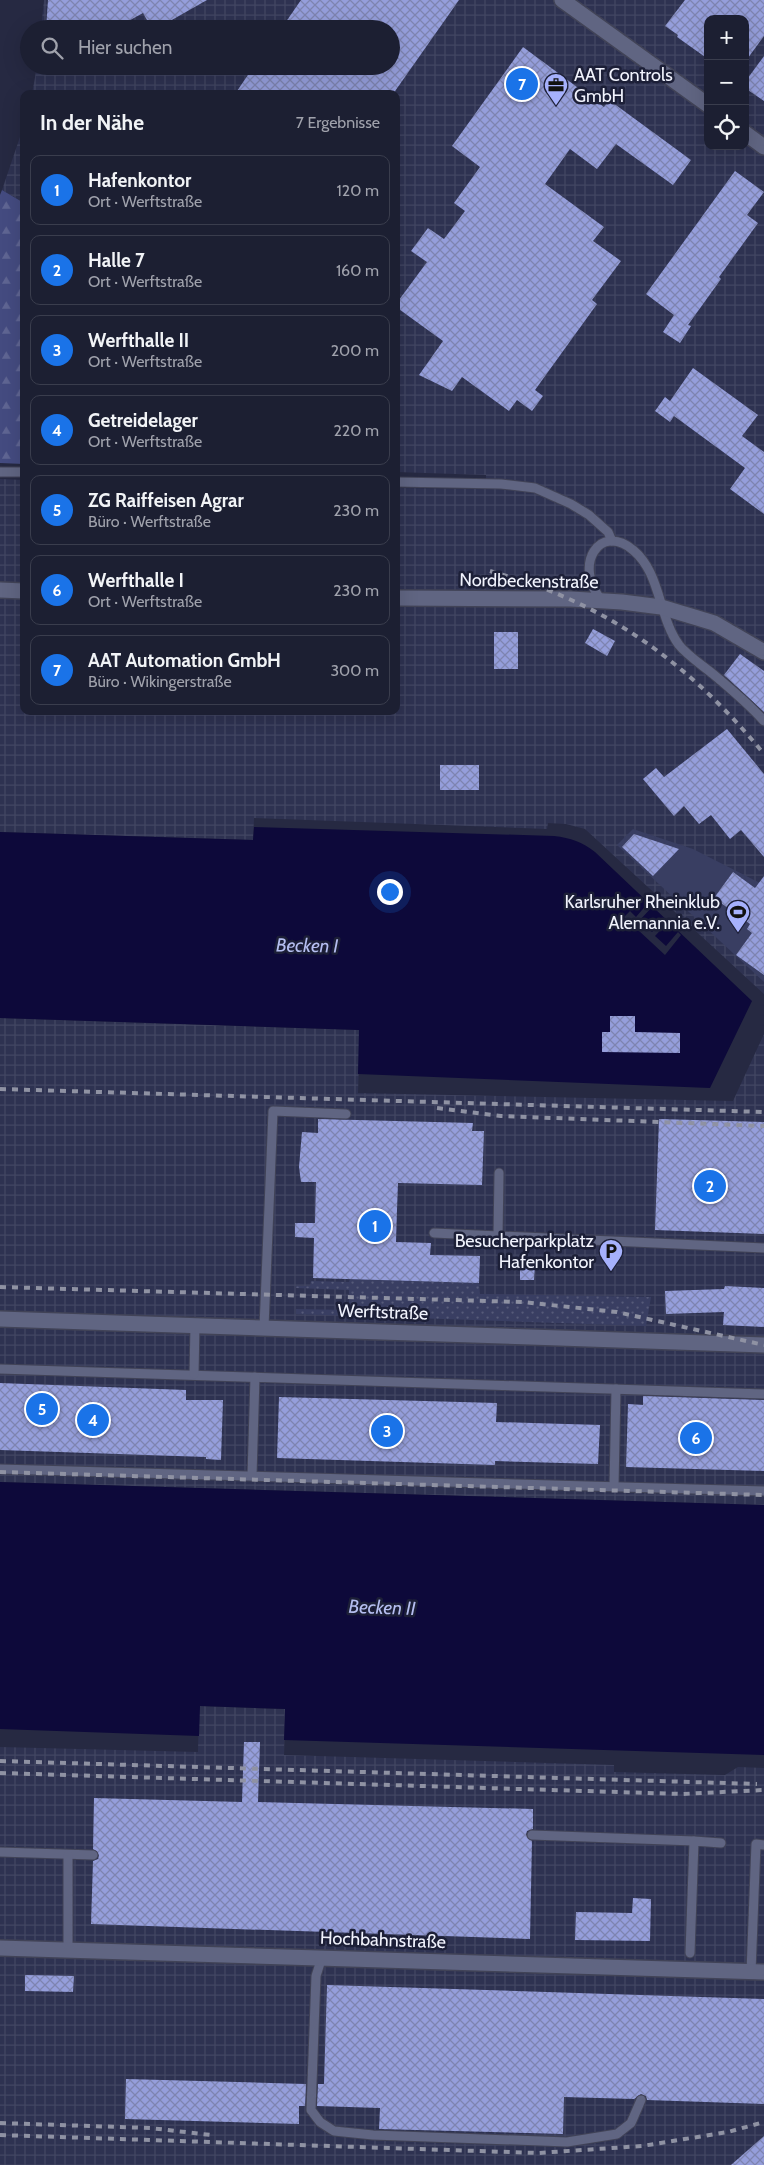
<!DOCTYPE html>
<html lang="de">
<head>
<meta charset="utf-8">
<style>
	body { margin:0; font-family:Cabin,sans-serif; background:#25273a; color:#f1f3f6 }
	.controls { position:absolute; right:15px; top:15px; display:grid; overflow:hidden; border-radius:10px; box-shadow:0 5px 20px #0002 }
	.controls button { width:45px; height:45px; display:grid; place-items:center; padding:0; border:0; border-bottom:1px solid #3a3d4d; background:#1c1f32; color:#f1f3f6; font:25px sans-serif }
	.you { position:absolute; left:389px; top:891px; width:18px; height:18px; margin:-12px; border:4px solid #fff; border-radius:50%; background:#1a73e8; box-shadow:0 0 0 8px #1a73e833 }
	.badge { display:grid; place-items:center; width:32px; height:32px; border-radius:50%; background:#1a73e8; color:#fff; font-size:16px; font-weight:700 }
	.pin { position:absolute; translate:-50% -50%; border:2px solid #fff; box-shadow:0 1px 5px #0006 }
	.list { margin:0; padding:0; list-style:none }
	h2 { display:flex; justify-content:space-between; align-items:center; height:65px; margin:0; padding:0 20px; font-size:21px }
	h2 small { font-size:16px; font-weight:400; color:#a0a2ac }
	.list li { display:grid; grid-template-columns:32px 1fr auto; gap:15px; align-items:center; box-sizing:border-box; height:70px; margin:0 10px 10px; padding:0 10px; border:1px solid #3a3d4d; border-radius:10px }
	.list b { display:block; font-size:19px; white-space:nowrap }
	.list p { margin:0; font-size:16px; white-space:nowrap; color:#a0a2ac }
	.list em { font-size:16px; font-style:normal; color:#a0a2ac }
	.icon { flex:none; width:28px; height:28px; fill:none; stroke:currentColor; stroke-width:2; stroke-linecap:round; stroke-linejoin:round }
	.map { position:relative; flex:none; width:764px; height:2165px; overflow:hidden }
	.search { position:absolute; background:#1c1f32; box-shadow:0 5px 20px #0002; left:20px; top:20px; width:380px; height:55px; display:flex; align-items:center; gap:12px; box-sizing:border-box; padding:0 18px; border-radius:28px; color:#a0a2ac; font-size:19px }
	.panel { position:absolute; background:#1c1f32; box-shadow:0 5px 20px #0002; left:20px; top:90px; width:380px; height:625px; border-radius:10px }
	.map>svg:first-child { display:block }
</style>
</head>
<body>
<div class="map">
<svg width="764" height="2165" viewBox="0 0 764 2165">
	<defs>
		<pattern id="industrial-grid" width="8" height="8" patternUnits="userSpaceOnUse" patternTransform="scale(1.25)"><rect width="8" height="8" fill="#2e3251"/><path d="M0 4h8M4 0v8" fill="none" stroke="#424662"/></pattern>
		<pattern id="grass-dots" width="8" height="8" patternUnits="userSpaceOnUse" patternTransform="scale(1.25)"><rect width="8" height="8" fill="#393e62"/><path d="M2 2h.1M6 6h.1" fill="none" stroke="#565a79" stroke-width="1.8" stroke-linecap="round"/></pattern>
		<pattern id="forest-firs" width="22" height="20" patternUnits="userSpaceOnUse" patternTransform="scale(1.25)"><rect width="22" height="20" fill="#444b80"/><path d="M5 1l3.5 6h-7zM16 11l3.5 6h-7z" fill="#5f6593"/></pattern>
		<pattern id="building-cross-hatch" width="8" height="8" patternUnits="userSpaceOnUse" patternTransform="scale(1.25)"><rect width="8" height="8" fill="#959edb"/><path d="M0 0l8 8M0 8l8-8" fill="none" stroke="#7e84b0"/></pattern>
	</defs>
	<rect width="100%" height="100%" fill="#262942"/>
	<g fill="url(#industrial-grid)" fill-rule="evenodd">
		<path d="M44,0H764V994L585,829L566,824L548,823L547,829L254,818L253,840L0,832V479L24,480V711H396V488L486,489V475L396,472V94H32L37,66H391V29H41ZM708,19H745V146H708Z"/>
		<path d="M24,125V203L2,190Z"/>
		<path d="M0,1018L360,1030L358,1093L733,1101L764,1034V1505L0,1482Z"/>
		<path d="M199,1706L285,1709L284,1755L614,1765V1772L725,1775L738,1767L764,1768V2165H0V1747L198,1752Z"/>
	</g>
	<path fill="url(#grass-dots)" d="M350,1279L479,1283L480,1294L651,1297L646,1326L296,1314V1309L349,1310V1290L296,1288V1286H310L311,1281L349,1282Z"/>
	<path fill="url(#forest-firs)" d="M2,190L24,203V464L0,463V195Z"/>
	<path fill="#393e62" d="M633,829L693,849L764,885V982L617,845Z"/>
	<g fill="#0d093a">
		<path d="M254,827L554,836C571,838 582,842 595,852L752,1001L710,1088L358,1074L359,1030L0,1018V832L253,840Z"/>
		<path d="M0,1482L764,1505V1755L284,1740L285,1709L200,1706L199,1736L0,1729Z"/>
	</g>
	<path fill="#262942" d="M648,903L652,907L639,921L652,932L665,919L668,922L655,936L666,946L678,932L681,935L665,955L624,917L630,911L636,917Z"/>
	<g fill="url(#building-cross-hatch)">
		<path d="M48,0H207L156,29H152L143,13L114,29H46Z"/>
		<path d="M301,0H459L393,94H235L254,66H391V29H281Z"/>
		<path d="M685,0H764V36L745,62V19H708V59L677,37L678,35L665,26Z"/>
		<path d="M523,47L604,107L609,100L691,160L673,185L616,144L597,169L570,149L545,184L604,227L593,241L621,261L592,300L597,304L535,390L543,396L532,411L517,400L509,411L462,377L452,391L419,375L443,341L396,307V304L427,262L411,251L428,228L444,239L465,211L454,203L480,167L452,146Z"/>
		<path d="M764,56V101L745,88V82Z"/>
		<path d="M735,171L764,192L747,215L758,223L719,277L721,279L688,325L691,326L680,343L663,332L674,315L646,294Z"/>
		<path d="M693,368L758,415L742,436L764,452V514L730,489L745,468L674,416L670,422L655,411L665,397L670,401Z"/>
		<path d="M593,629L615,641L607,656L585,643Z"/>
		<rect x="494" y="632" width="24" height="37"/>
		<path d="M740,654L764,671V712L724,675Z"/>
		<path d="M727,729L764,774V857L741,830L730,839L711,815L699,824L684,806L674,816L643,779L656,768L664,777Z"/>
		<rect x="440" y="765" width="39" height="25"/>
		<path d="M634,834L679,849L653,876L622,847Z"/>
		<path d="M733,872L755,888L764,876V975L736,955L752,933L747,929L750,924L714,898Z"/>
		<path d="M610,1016H635V1032L680,1033V1053L602,1052V1032H610Z"/>
		<path d="M318,1119L473,1123L472,1131H484L482,1185L398,1183L397,1210L396,1242L431,1243L430,1255L480,1256L479,1283L313,1278L314,1238L295,1237V1223H315L316,1182H301L299,1167L302,1132L318,1133Z"/>
		<path d="M659,1119L764,1122V1234L655,1230Z"/>
		<path d="M520,1264H535L534,1280H520Z"/>
		<path d="M725,1286L764,1288V1327L723,1325L724,1312L666,1314L665,1291L724,1289Z"/>
		<path d="M0,1383L186,1390V1400H223L221,1460L206,1459V1457L0,1450Z"/>
		<path d="M643,1396L764,1400V1471L626,1467L628,1404L643,1405Z"/>
		<path d="M279,1397L497,1403L496,1422L600,1425L598,1464L495,1461V1465L277,1458Z"/>
		<path d="M244,1742H260L258,1802L533,1809V1829L527,1831L526,1835L532,1841L530,1939L91,1924L93,1861L98,1859L99,1855L93,1849L94,1798L242,1802Z"/>
		<path d="M633,1898L651,1899L650,1941L575,1940L576,1912L632,1913Z"/>
		<path d="M25,1975L74,1976L73,1992L25,1991Z"/>
		<path d="M327,1985L764,1999V2104L647,2100L646,2096L641,2094L634,2099L564,2097L563,2134L379,2129L380,2108L317,2106L318,2084H324Z"/>
		<path d="M126,2079L306,2084L305,2106H299V2124L125,2119Z"/>
		<path d="M764,2136V2165H731Z"/>
	</g>
	<g fill="none" stroke-linecap="round" stroke-linejoin="round">
		<g stroke="#414357" stroke-width="11">
			<g id="lane">
				<path d="M0,472H24"/>
				<path d="M396,482L501,484L535,488L571,504L589,515L608,532L612,541"/>
				<path d="M602,601C572,565 600,522 633,550C661,573 658,616 679,645C688,656 702,665 713,674C731,689 749,704 764,721"/>
				<path d="M434,1233L764,1248"/>
				<path d="M498,1236L499,1173"/>
				<path d="M264,1327L273,1111L346,1114"/>
				<path d="M0,1369L764,1394"/>
				<path d="M194,1374L195,1325"/>
				<path d="M0,1469L764,1491"/>
				<path d="M252,1475L255,1377"/>
				<path d="M614,1486L616,1389"/>
				<path d="M532,1835L694,1841"/>
				<path d="M0,1852L93,1855"/>
				<path d="M68,1855V1950"/>
				<path d="M690,1953L694,1841L721,1843"/>
				<path d="M322,1957L316,1976L311,2110L320,2122L334,2131L373,2135L567,2142L617,2134L631,2123L641,2100"/>
				<path d="M751,1972L756,1844L764,1845"/>
			</g>
		</g>
		<g stroke="#414357" stroke-width="18">
			<g id="street">
				<path d="M562,0L708,105"/>
				<path d="M745,133L764,147"/>
				<path d="M0,590L24,591"/>
				<path d="M396,598L571,599L622,602L661,607L714,623L764,652"/>
				<path d="M0,1319L764,1345"/>
				<path d="M0,1948L764,1972"/>
			</g>
		</g>
		<use href="#lane" stroke="#606582" stroke-width="9"/>
		<use href="#street" stroke="#606582" stroke-width="15"/>
		<g stroke="#8f92a3" stroke-width="4" stroke-dasharray="6 6" stroke-linecap="butt">
			<path d="M490,571C517,579 543,587 569,599C646,633 711,689 764,754"/>
			<path d="M0,1089L764,1112"/>
			<path d="M437,1108L501,1116L764,1126"/>
			<path d="M0,1287L522,1302L617,1312L764,1345"/>
			<path d="M0,1472L764,1495"/>
			<path d="M0,1761L757,1784"/>
			<path d="M0,1773L682,1794L764,1790"/>
			<path d="M0,2123L150,2128L211,2135"/>
			<path d="M0,2135L538,2153L642,2146L728,2132L764,2122"/>
		</g>
	</g>
	<defs>
		<g id="office-pin" transform="scale(1.25)"><path d="M0 17L-7.5 6A9.5 9.5 0 1 1 7.5 6Z" fill="#a6b1fc" stroke="#1c1f37"/><path d="M-6-3h4V-5.5h4V-3h4V5H-6ZM-1-4.5V-3h2v-1.5ZM-6 0V1H6V0Z" fill="#111"/></g>
		<g id="stadium-pin" transform="scale(1.25)"><path d="M0 17L-7.5 6A9.5 9.5 0 1 1 7.5 6Z" fill="#a6b1fc" stroke="#1c1f37"/><path d="M0-5a6.5 5 0 1 0 0 10a6.5 5 0 1 0 0-10ZM-3.5-1.8h7v3.6h-7Z" fill="#111"/></g>
		<g id="parking-pin" transform="scale(1.25)"><path d="M0 17L-7.5 6A9.5 9.5 0 1 1 7.5 6Z" fill="#a6b1fc" stroke="#1c1f37"/><path d="M-3.5-5.5H1a3.5 3.5 0 0 1 0 7H-1V5.5H-3.5ZM-1-3.4V-.6H.8a1.4 1.4 0 0 0 0-2.8Z" fill="#111"/></g>
	</defs>
	<g fill-rule="evenodd">
		<use href="#office-pin" x="556" y="85"/>
		<use href="#stadium-pin" x="738" y="912"/>
		<use href="#parking-pin" x="611" y="1251"/>
	</g>
	<g text-anchor="middle" stroke-width="5" stroke-linejoin="round" paint-order="stroke">
		<g font-size="18" fill="#f1f3fd" stroke="#1c1f37" text-anchor="end">
			<text x="574" y="81" text-anchor="start">AAT Controls<tspan x="574" dy="21">GmbH</tspan></text>
			<text x="720" y="908">Karlsruher Rheinklub<tspan x="720" dy="21">Alemannia e.V.</tspan></text>
			<text x="594" y="1247">Besucherparkplatz<tspan x="594" dy="21">Hafenkontor</tspan></text>
		</g>
		<g font-size="18" fill="#f1f3fd" stroke="#1c1f37">
			<text transform="translate(529 581) rotate(1)" y="6">Nordbeckenstraße</text>
			<text transform="translate(383 1312) rotate(2)" y="6">Werftstraße</text>
			<text transform="translate(383 1940) rotate(2)" y="6">Hochbahnstraße</text>
		</g>
		<g font-size="19" font-style="italic" fill="#b5bef0" stroke="#1c1f37">
			<text transform="translate(307 945) rotate(1)" y="7">Becken I</text>
			<text transform="translate(382 1607) rotate(2)" y="7">Becken II</text>
		</g>
	</g>
</svg>
<div class="controls">
<button>+</button>
<button>−</button>
<button><svg class="icon" aria-label="locate" viewBox="0 0 24 24"><circle cx="12" cy="12" r="6"/><path d="M12 2v4M12 18v4M2 12h4M18 12h4"/></svg></button>
</div>
<div class="you"></div>
<div class="pin badge" style="left:375px;top:1226px">1</div>
<div class="pin badge" style="left:710px;top:1186px">2</div>
<div class="pin badge" style="left:387px;top:1431px">3</div>
<div class="pin badge" style="left:93px;top:1420px">4</div>
<div class="pin badge" style="left:42px;top:1409px">5</div>
<div class="pin badge" style="left:696px;top:1438px">6</div>
<div class="pin badge" style="left:522px;top:84px">7</div>
<div class="search"><svg class="icon" aria-label="search" viewBox="0 0 24 24"><circle cx="10" cy="10" r="6"/><path d="M15 15l6 6"/></svg>Hier suchen</div>
<section class="panel">
<h2>In der Nähe<small>7 Ergebnisse</small></h2>
<ul class="list">
<li><span class="badge">1</span><div><b>Hafenkontor</b><p>Ort · Werftstraße</p></div><em>120 m</em></li>
<li><span class="badge">2</span><div><b>Halle 7</b><p>Ort · Werftstraße</p></div><em>160 m</em></li>
<li><span class="badge">3</span><div><b>Werfthalle II</b><p>Ort · Werftstraße</p></div><em>200 m</em></li>
<li><span class="badge">4</span><div><b>Getreidelager</b><p>Ort · Werftstraße</p></div><em>220 m</em></li>
<li><span class="badge">5</span><div><b>ZG Raiffeisen Agrar</b><p>Büro · Werftstraße</p></div><em>230 m</em></li>
<li><span class="badge">6</span><div><b>Werfthalle I</b><p>Ort · Werftstraße</p></div><em>230 m</em></li>
<li><span class="badge">7</span><div><b>AAT Automation GmbH</b><p>Büro · Wikingerstraße</p></div><em>300 m</em></li>
</ul>
</section>
</div>
</body>
</html>
